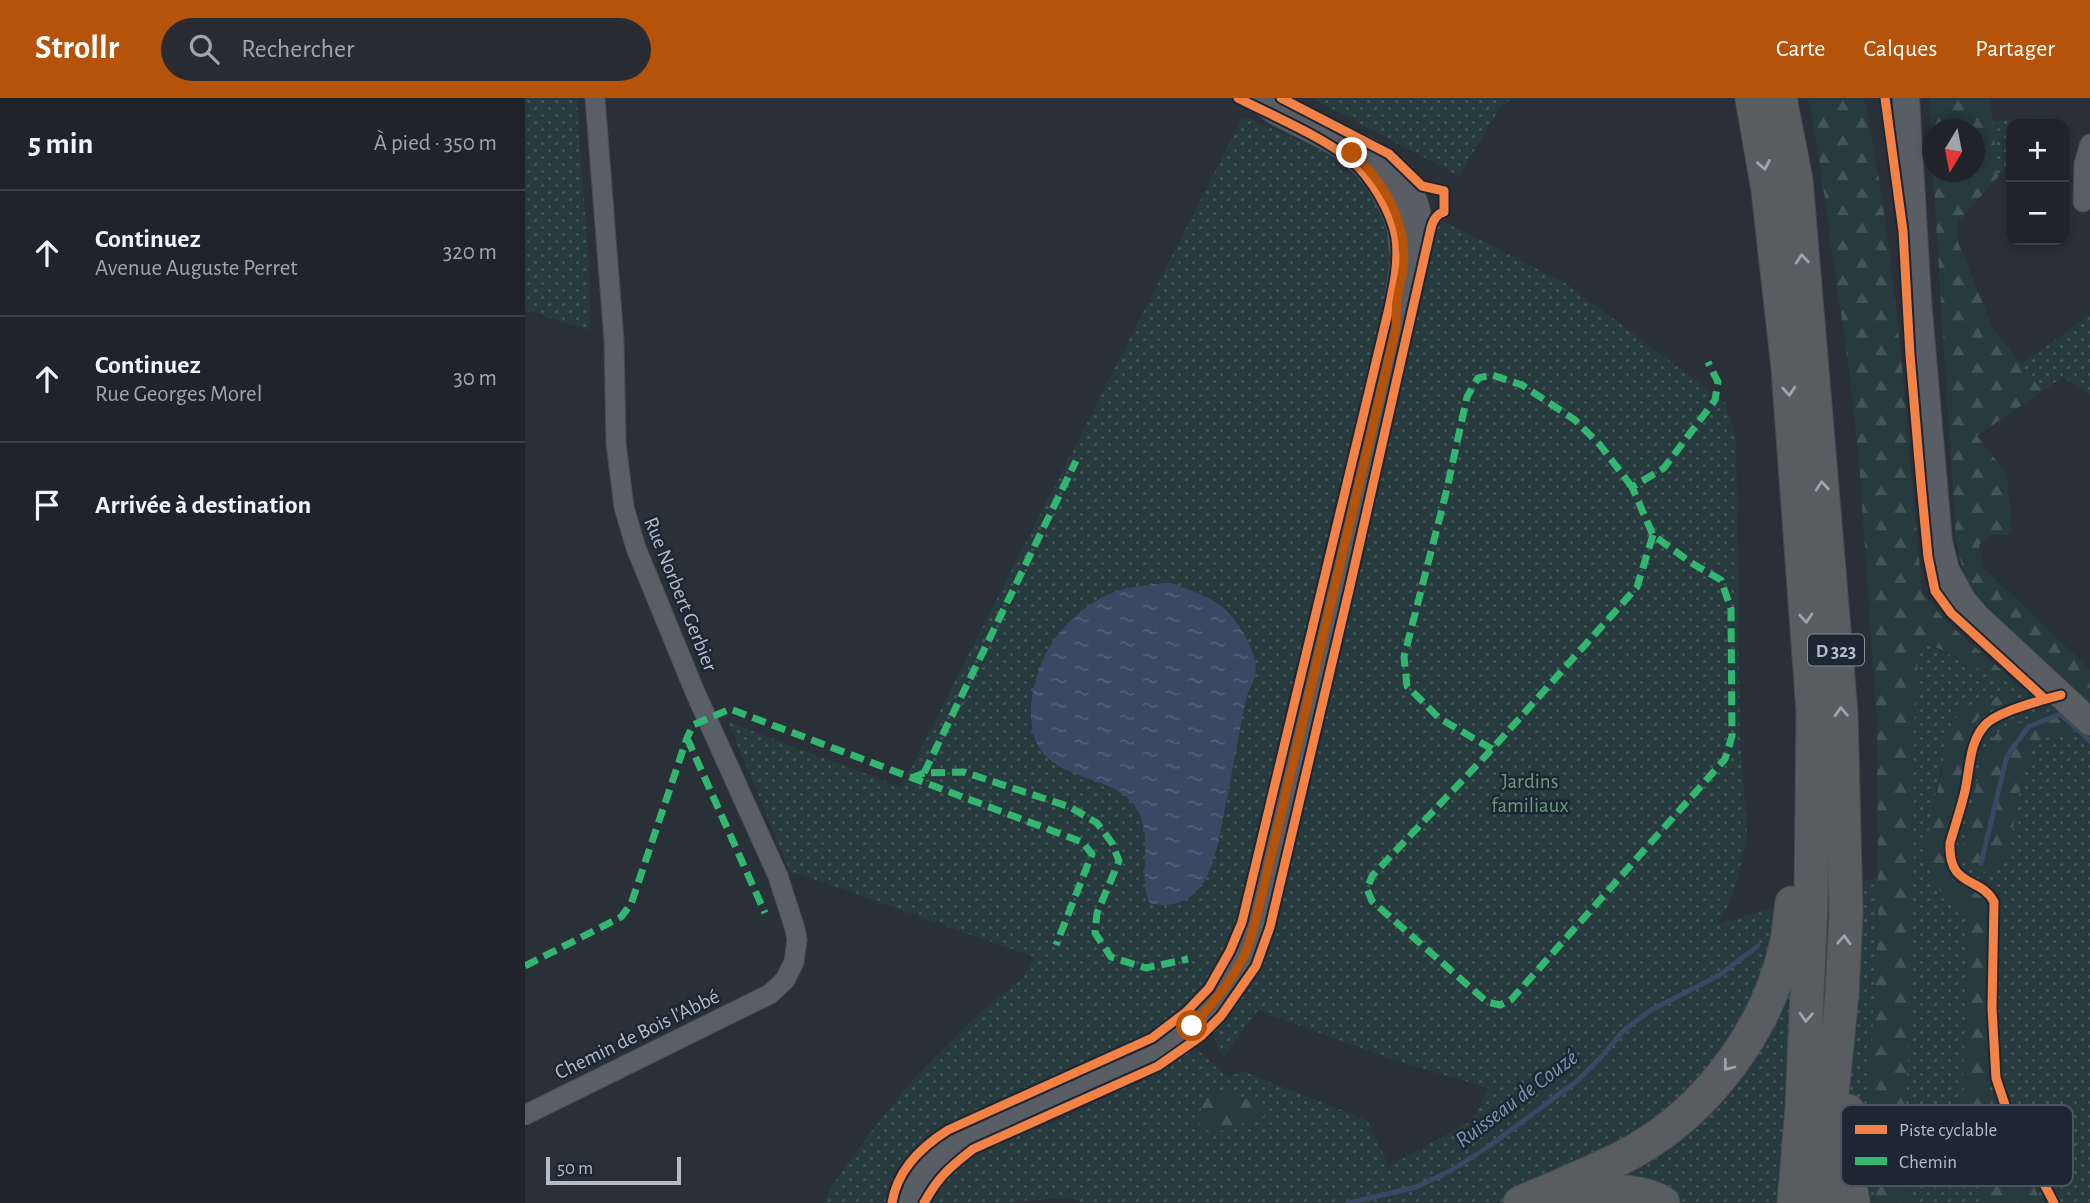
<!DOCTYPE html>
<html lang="fr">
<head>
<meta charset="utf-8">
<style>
	body { margin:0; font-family:"Alegreya Sans",sans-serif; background:#282c32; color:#f1f3f6 }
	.controls { position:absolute; right:21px; top:21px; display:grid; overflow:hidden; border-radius:14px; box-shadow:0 4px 10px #0003 }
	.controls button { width:63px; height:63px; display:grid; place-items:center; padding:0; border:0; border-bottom:2px solid #3d4147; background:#20242a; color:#f1f3f6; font:35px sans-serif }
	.compass { position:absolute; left:1397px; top:21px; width:63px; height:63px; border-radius:50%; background:#20242a; box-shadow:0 4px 10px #0003; rotate:190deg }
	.scale { position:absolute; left:21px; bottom:18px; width:135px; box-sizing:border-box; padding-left:7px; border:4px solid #b4bcc9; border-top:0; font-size:19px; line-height:24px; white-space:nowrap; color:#b4bcc9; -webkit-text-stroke:5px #1d2633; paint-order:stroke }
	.stop { position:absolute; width:21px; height:21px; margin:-16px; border:5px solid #b45309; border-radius:50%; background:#fff }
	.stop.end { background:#b45309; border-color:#fff; box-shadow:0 2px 7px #0008 }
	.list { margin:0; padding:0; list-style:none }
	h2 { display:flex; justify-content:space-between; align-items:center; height:91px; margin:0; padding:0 28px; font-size:30px }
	h2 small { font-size:23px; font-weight:400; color:#a2a4a8 }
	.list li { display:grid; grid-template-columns:46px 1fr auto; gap:21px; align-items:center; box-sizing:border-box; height:126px; padding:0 28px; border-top:2px solid #3d4147 }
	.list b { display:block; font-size:26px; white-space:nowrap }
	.list p { margin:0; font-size:23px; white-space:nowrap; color:#a2a4a8 }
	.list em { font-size:23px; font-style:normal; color:#a2a4a8 }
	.icon { flex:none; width:38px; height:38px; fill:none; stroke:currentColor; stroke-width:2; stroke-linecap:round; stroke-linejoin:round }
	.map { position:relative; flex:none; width:1565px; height:1105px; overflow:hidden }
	header { display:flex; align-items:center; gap:42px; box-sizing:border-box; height:98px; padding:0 35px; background:#b45309; color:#fff }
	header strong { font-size:33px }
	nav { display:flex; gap:38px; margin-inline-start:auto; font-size:24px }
	.search { width:490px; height:63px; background:#282c32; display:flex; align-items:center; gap:18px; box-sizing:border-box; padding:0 24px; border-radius:38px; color:#a2a4a8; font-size:26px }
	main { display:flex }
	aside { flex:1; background:#20242a }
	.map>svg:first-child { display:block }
</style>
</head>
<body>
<header>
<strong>Strollr</strong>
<div class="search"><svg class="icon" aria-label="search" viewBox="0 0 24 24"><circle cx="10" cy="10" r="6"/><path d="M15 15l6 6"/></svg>Rechercher</div>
<nav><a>Carte</a><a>Calques</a><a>Partager</a></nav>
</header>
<main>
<aside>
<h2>5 min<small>À pied · 350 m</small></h2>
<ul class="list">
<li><svg class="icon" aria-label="ahead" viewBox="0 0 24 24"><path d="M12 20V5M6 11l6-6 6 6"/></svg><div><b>Continuez</b><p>Avenue Auguste Perret</p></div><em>320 m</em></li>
<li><svg class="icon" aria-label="ahead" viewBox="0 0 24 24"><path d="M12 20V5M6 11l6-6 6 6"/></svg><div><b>Continuez</b><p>Rue Georges Morel</p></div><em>30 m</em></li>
<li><svg class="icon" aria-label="arrive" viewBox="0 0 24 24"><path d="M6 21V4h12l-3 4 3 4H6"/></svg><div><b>Arrivée à destination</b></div></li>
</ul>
</aside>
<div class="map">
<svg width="1565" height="1105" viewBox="0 0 1565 1105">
	<defs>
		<pattern id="grass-dots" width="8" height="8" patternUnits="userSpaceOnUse" patternTransform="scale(1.75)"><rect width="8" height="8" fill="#273a3e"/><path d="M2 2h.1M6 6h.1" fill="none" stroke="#445559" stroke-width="1.8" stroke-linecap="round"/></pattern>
		<pattern id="forest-firs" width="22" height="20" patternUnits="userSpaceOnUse" patternTransform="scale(1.75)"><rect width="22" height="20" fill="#273a3e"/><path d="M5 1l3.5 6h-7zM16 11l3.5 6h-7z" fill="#445559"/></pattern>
		<pattern id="water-ripples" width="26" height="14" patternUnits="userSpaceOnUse" patternTransform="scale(1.75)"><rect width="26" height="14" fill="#384963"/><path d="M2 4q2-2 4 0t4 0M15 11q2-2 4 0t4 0" fill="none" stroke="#526178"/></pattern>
	</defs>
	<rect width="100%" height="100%" fill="#2a3038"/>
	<g fill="url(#grass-dots)">
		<path d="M0,0H52C55,77 67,155 64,232L0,212Z"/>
		<path d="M787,0H988L976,8L934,78Z"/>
		<path d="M1519,20L1518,26H1486V64L1473,79L1466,23Z"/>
		<path d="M717,21H726L804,56L828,77L836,81L854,110L861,127L866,155L864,184L712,826C677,917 627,937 544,974C503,993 462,1011 421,1029C392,1047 369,1071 361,1105H299L305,1091L345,1035L391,978L448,920L499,879L509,859L265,773L203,624L376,689Z"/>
		<path d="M916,122L1040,185L1200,304L1211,342L1215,639L1222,736L1213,781L1204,806L1192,826L1353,779L1346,1069L1352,1105H557L545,1100L492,1103L489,1105H402C433,1049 497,1040 551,1014C592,995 630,972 669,949L704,979L717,973L842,1022L864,1068L948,1022L964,990L868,962L733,912L699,959L693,950L688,933L708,909L734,870L749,825L908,152L912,128Z"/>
		<path d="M1565,217V297L1538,279L1517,293L1495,267Z"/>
		<path d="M1394,543L1482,583V577L1496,591L1521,566L1565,609V1105H1517L1465,1004L1461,972V909L1466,811C1455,784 1423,801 1419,754L1450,624L1457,616L1486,602L1482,597L1424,638C1416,674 1393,750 1408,782C1419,805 1435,798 1443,821L1437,1021L1455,1092L1462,1105H1389L1381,1064V999L1388,835L1389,626Z"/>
	</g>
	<g fill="url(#forest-firs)">
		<path d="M1283,0H1339C1373,162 1381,329 1397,493C1419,527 1453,550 1482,577V584C1451,574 1425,552 1394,543L1389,626L1388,835L1381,999V1064L1389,1105H1352L1346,1069L1344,995L1353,827L1352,624L1334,364L1326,287L1292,45Z"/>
		<path d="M1404,0H1465L1473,79L1433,124V144L1468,230L1517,293L1452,338L1482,376L1487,436L1465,438L1454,447L1458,469L1565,572V609L1513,559L1441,486L1431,444L1408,74H1450V32H1408L1407,65Z"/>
		<path d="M1482,597L1487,602L1457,616L1450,624L1419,754C1423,801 1455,784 1466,811L1461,909V972L1465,1004L1517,1105H1462C1448,1079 1441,1050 1437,1021L1443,821C1435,798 1416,804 1406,778C1403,768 1401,757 1402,747C1404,722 1412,697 1417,673C1420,656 1422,636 1430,621C1441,603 1464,600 1482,597Z"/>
		<path d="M1519,618L1535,620L1550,634C1539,636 1521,637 1513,645C1496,664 1492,710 1487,735C1484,746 1483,757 1475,766C1468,773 1460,774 1450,775L1439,765L1437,750C1443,726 1455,656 1469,639C1479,625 1503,621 1519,618Z"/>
		<path d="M690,992L735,1004L745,1010L743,1017L690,1035L679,1031L673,1023C675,1010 680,1000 690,992Z"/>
	</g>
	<path fill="url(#water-ripples)" d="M646,485C662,491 678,496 692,505C709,516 726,543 730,563C733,575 726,589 721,600C714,635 708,670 701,705C696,729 693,755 682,778C671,800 649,812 625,805C612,780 629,740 612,711C593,679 543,684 518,655C493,624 511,563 534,535C546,520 566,504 584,496C604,488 625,486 646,485Z"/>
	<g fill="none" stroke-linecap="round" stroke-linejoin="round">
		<g stroke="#384963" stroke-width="5">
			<path d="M1456,765L1482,658L1503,629L1535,616L1565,643"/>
			<path d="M824,1105L891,1089L925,1073L963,1049L1052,983L1077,958L1098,933L1126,912L1193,878L1233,848"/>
		</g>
		<g stroke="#484c53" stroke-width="21">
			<g id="street">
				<path d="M1558,104L1559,66L1565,46"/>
				<path d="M0,1017L245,896L260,882L269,864L272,842L270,831L253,778L170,594L111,450L99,409L91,345L89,242L70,0"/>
			</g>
		</g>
		<g stroke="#484c53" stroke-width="28">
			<g id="secondary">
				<path d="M1381,0L1393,202L1414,444L1421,472L1438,503L1452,519L1565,624"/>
				<path d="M840,51C885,77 903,114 890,165"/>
				<path d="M381,1105L395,1076L415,1057L443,1038L643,947C675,922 703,893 720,855C726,842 729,827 733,813L871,230L873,202L879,161L875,128L869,111L852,81L841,68L813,45L752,14L732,0"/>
			</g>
		</g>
		<g stroke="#474c53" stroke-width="35">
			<g id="highway">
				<path d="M1227,0L1243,92L1263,270L1288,613L1286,805L1277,1010L1269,1105"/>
				<path d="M1255,0L1271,82L1316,615L1321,815L1317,896L1296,1105"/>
				<path d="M1323,1013V1073L1328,1105"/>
				<path d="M995,1105C1033,1088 1074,1073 1111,1052C1184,1010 1243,930 1261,847C1264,834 1265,819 1267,805"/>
				<path d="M1040,1105C1068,1092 1111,1089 1138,1105"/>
			</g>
		</g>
		<use href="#street" stroke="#5a5e66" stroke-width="19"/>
		<use href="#secondary" stroke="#595d64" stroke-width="26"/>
		<use href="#highway" stroke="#5a5d60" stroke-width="33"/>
		<g stroke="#33b770" stroke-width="7" stroke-dasharray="14 7" stroke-linecap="butt">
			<path d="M1128,437L1112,489L967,651L847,778L842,791L847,803L962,904L975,907L986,902L1200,661L1207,638L1206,511L1196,482L1165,464L1128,437L1107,389L1139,370L1190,302L1193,284L1183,264"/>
			<path d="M162,640L240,815"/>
			<path d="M967,651L914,620L882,588L879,559L921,395L942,299L953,280L967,277L997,287L1050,322L1075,347L1107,389"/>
			<path d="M399,675L551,363"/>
			<path d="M386,680L399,675L439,674L545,709L572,725L587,745L594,763L572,815L570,835L586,859L621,870L663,861"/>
			<path d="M0,868L96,819L106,806L162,640L168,627L205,611L557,744L567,756L531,847"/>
		</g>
		<g stroke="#1d2633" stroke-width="13">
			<g id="cycleway">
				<path d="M1360,0L1378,133L1385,257L1396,386L1403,459L1410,493L1426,515L1520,601"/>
				<path d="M367,1105C372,1072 396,1049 423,1032L627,940L661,914L684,890L705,853L717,824L864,210C869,187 874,164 871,140C867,115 846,79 826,62C796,38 748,18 713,0"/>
				<path d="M399,1105C413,1079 425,1069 448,1051L633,968L676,938L696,918L731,868L745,829L825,488L906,130C908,122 911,116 919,114V93L897,88L864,56L756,0"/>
				<path d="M1529,1105L1484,1019L1471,980L1467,910L1469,804C1456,778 1423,791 1425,745C1430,728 1436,710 1440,693C1445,671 1444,643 1461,626C1474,613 1517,602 1536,597"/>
			</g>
		</g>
		<use href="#cycleway" stroke="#f48246" stroke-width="9"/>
	</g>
	<defs><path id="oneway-chevron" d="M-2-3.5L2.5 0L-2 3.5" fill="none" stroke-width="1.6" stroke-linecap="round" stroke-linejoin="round" transform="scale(1.75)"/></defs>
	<g stroke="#9ea4af">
		<use href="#oneway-chevron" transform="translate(1239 67) rotate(80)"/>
		<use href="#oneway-chevron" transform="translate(1277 161) rotate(-95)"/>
		<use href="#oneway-chevron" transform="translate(1264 293) rotate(86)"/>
		<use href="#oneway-chevron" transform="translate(1297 388) rotate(-95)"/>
		<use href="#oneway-chevron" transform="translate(1281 520) rotate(86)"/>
		<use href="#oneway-chevron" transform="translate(1316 614) rotate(-93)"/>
		<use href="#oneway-chevron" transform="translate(1319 842) rotate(-87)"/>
		<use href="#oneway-chevron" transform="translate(1281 919) rotate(93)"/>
		<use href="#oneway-chevron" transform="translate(1203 968) rotate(128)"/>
	</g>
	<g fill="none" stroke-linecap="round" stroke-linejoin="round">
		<path stroke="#b45309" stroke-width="9" d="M667,928C688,906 707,883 720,856C726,842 729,827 733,813L871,230C871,221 871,212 872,203C874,188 879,175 879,160C879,118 858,83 827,55"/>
	</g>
	<g text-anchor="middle" stroke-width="5" stroke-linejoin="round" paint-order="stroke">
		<rect fill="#1d2633" stroke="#878f9c" stroke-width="2" x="1283" y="536.5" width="56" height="31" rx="5"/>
		<g font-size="19" font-weight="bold" fill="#b4bcc9">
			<text x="1311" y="559">D 323</text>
		</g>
		<g font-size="21" fill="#b4bcc9" stroke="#1d2633">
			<text transform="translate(156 496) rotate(68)" y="7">Rue Norbert Gerbier</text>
			<text transform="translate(112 936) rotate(-26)" y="7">Chemin de Bois l'Abbé</text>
		</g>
		<g font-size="21" fill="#6b9a76" stroke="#1d2633">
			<text x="1005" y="690">Jardins<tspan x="1005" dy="24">familiaux</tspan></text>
		</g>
		<g font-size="23" font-style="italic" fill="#7c92b1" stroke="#1d2633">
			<text transform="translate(991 1000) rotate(-37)" y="8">Ruisseau de Couzé</text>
		</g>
	</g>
	<rect x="1316" y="1007" width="232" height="81" rx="10" fill="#1d2633" stroke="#4a5360" stroke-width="2"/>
	<rect x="1330" y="1027" width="32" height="9" fill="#f48246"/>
	<rect x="1330" y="1059" width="32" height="8" fill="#33b770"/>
	<g font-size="19" fill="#b4bcc9">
		<text x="1374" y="1038">Piste cyclable</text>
		<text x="1374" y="1070">Chemin</text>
	</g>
</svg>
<div class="controls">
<button>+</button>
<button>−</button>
</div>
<svg class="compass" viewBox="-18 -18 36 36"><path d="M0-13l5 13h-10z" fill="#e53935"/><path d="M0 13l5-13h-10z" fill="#a2a4a8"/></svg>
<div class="scale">50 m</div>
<div class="stop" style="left:667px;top:928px"></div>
<div class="stop end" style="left:827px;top:55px"></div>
</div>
</main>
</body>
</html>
